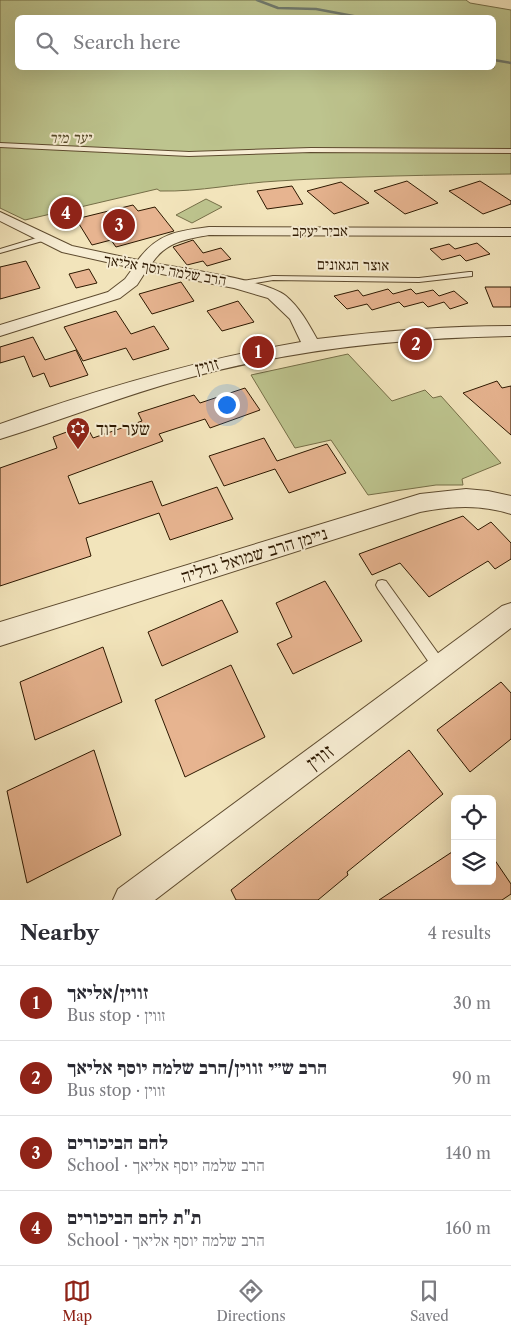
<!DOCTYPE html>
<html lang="en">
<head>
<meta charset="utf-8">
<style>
	body { margin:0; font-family:"Libre Caslon Text","Frank Ruhl Libre",serif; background:#f2f2f3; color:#2b2b33 }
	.controls { position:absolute; right:15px; bottom:15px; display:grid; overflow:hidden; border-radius:8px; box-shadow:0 5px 20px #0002 }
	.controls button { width:45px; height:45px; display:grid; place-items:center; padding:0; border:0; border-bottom:1px solid #e1e1e2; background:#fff; color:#2b2b33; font:25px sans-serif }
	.you { position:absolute; left:226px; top:404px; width:18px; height:18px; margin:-12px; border:4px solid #fff; border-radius:50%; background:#1a73e8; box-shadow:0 0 0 8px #1a73e833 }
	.badge { display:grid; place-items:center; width:32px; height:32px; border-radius:50%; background:#8f2418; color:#fff; font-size:16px; font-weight:700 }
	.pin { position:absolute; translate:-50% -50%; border:2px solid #fff; box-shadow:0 1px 5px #0006 }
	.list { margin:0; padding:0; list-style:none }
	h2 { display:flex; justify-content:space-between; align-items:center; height:65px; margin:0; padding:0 20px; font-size:21px }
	h2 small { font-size:16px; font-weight:400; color:#7c7c81 }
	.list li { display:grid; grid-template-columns:32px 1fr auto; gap:15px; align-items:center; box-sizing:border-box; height:75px; padding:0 20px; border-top:1px solid #e1e1e2 }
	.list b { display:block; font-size:19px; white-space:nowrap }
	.list p { margin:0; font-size:16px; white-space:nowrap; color:#7c7c81 }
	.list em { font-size:16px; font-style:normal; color:#7c7c81 }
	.icon { flex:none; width:28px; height:28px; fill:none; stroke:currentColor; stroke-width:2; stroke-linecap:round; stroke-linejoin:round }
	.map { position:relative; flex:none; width:511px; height:900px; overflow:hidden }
	.search { position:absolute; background:#fff; box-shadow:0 5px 20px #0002; left:15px; right:15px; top:15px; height:55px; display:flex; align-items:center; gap:12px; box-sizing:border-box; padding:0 18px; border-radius:8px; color:#7c7c81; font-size:19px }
	.sheet { height:365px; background:#fff }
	nav { display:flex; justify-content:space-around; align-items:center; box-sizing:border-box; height:70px; border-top:1px solid #e1e1e2; background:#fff; font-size:14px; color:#7c7c81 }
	nav a { display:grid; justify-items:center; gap:2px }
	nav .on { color:#8f2418 }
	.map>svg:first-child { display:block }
</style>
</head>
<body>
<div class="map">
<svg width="511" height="900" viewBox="0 0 511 900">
	<rect width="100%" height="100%" fill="#f2e4bb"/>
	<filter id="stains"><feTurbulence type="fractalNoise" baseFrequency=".004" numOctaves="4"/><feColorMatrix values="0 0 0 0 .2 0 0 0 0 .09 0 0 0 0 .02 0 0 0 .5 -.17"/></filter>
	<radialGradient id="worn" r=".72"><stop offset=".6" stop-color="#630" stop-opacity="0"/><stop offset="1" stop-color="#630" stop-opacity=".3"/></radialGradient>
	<g fill="#bdc48e" stroke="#756e47" fill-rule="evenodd">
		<path d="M0,0H466L470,3L511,10V174C433,175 355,176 278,181C238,183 200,192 160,191L157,189L25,220L0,208ZM18,18H494V68H18Z"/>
		<path d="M206,199L222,207L192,223L176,215Z"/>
		<path d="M348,354L392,401L425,390L433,398L441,396L501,463L462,479L463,485H436L368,495L331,440L295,448L251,375Z"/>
	</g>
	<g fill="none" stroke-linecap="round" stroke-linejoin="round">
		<g stroke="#707b6f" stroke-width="2.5">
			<path d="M257,0L278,8L316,9L364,18"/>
			<path d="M494,60L511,63"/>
		</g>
	</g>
	<g fill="#e7b490" stroke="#2d1800">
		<path d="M407,181L438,203L405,214L374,191Z"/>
		<path d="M480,181L511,201V204L483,214L449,191Z"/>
		<path d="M341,182L369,203L334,214L307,191Z"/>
		<path d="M292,186L303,204L267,209L257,191Z"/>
		<path d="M133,205L138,211L155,207L174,231L116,247L111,240L92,245L76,219Z"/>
		<path d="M193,240L203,253L221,248L231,259L207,266L203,261L187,265L173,247Z"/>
		<path d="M477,243L490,254L466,261L460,255L442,260L430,249L449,244L455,249Z"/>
		<path d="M26,261L40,288L0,299V267Z"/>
		<path d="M89,269L97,283L76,288L69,274Z"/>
		<path d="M181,282L194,301L152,314L139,294Z"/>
		<path d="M485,287H511V307H493Z"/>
		<path d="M388,289L393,294L411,289L416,294L433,290L439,296L454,291L468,303L450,309L444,302L428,307L423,302L404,307L399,302L372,310L367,304L347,309L334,296L358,290L363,296Z"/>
		<path d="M238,301L254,322L222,331L207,311Z"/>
		<path d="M116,311L131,334L154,326L169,349L133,360L126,348L83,361L64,327Z"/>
		<path d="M33,337L45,360L76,350L88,375L50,387L44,373L33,377L24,356L0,363V347Z"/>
		<path d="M497,381L502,388L511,386V435L463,393Z"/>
		<path d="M245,388L260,410L210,428L205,419L159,434L163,441L68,476L79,504L152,481L162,506L217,487L233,519L170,540L159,513L86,538L91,556L0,586V468L57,448L53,437L86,425L93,438L142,421L138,413L194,395L200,403Z"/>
		<path d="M264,438L277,461L327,444L346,473L289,493L275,469L224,486L209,456Z"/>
		<path d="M463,516L478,530L491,522L511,543V559L495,569L488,561L429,597L400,563L372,575L359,554Z"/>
		<path d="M325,581L362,641L293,674L277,644L292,637L276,603Z"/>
		<path d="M222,600L238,632L162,666L148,632Z"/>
		<path d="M103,647L122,702L35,740L20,682Z"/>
		<path d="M231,665L265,737L185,777L155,700Z"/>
		<path d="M501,682L511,693V739L470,772L437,730Z"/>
		<path d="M94,750L121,835L27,883L7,791Z"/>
		<path d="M409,750L443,794L347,872L348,875L318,900H236L231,890Z"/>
		<path d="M455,850V881H492V856L511,884V894L502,900H379Z"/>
	</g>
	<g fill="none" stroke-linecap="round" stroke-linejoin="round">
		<g stroke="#5e4b2f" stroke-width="2">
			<g id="lane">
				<path d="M0,143L189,152L311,148L511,149V153L311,152L189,156L0,147Z"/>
				<path d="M43,236H46V240L0,253V249Z"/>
				<path d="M469,272H472V276L419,282L273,280L237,286L233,284L237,282L273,276L419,278Z"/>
				<path d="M382,580L386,581L445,663L446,667L445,671L440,673L435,671L378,589L376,585L378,581Z"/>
			</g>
		</g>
		<g stroke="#5e4b2f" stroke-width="2">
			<g id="street">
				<path d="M0,212L72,246L138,260C158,233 178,231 209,227L511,228V236L209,235C186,239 166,242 152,263C181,268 266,280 286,296C300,308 308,323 317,339C382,331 446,326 511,326V336C401,338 294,349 188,378C124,395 63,420 0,439V424C99,389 198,360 301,342L290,319L268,298L234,288L146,271L137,285L120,298L0,336V325L108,292L125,279L133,268L62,252L0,221Z"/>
				<path d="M466,489L488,491L511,496V514C480,504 451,506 420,512L0,646V622L420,494Z"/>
				<path d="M511,603V628L155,900H113L118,889L502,606Z"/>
			</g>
		</g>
		<use href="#lane" fill="#f7edd3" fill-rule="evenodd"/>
		<use href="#street" fill="#f7edd3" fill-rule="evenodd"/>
	</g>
	<defs>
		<g id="synagogue-pin" transform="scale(1.25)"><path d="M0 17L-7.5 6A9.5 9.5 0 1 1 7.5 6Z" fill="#8f2418" stroke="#f7edd3"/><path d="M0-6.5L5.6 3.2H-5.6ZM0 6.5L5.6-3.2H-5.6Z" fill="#fff"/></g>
	</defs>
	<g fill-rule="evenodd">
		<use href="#synagogue-pin" x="78" y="429"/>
	</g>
	<g text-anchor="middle" stroke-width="4" stroke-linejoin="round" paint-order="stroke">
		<g font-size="15" font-style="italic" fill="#584c2b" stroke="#f7edd3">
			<text x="70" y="143">יער מיר</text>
		</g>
		<g font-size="15" fill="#2d1800" stroke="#f7edd3">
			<text x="320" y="236">אביר יעקב</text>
			<text transform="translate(353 265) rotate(1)" y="5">אוצר הגאונים</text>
			<text transform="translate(165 270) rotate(10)" y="5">הרב שלמה יוסף אליאך</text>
		</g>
		<g font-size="18" fill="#2d1800" stroke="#f7edd3">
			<text transform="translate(207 366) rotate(-14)" y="6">זווין</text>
			<text transform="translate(254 555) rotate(-17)" y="6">ניימן הרב שמואל גדליה</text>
		</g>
		<g font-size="18" fill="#2d1800" stroke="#f7edd3" text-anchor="start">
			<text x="96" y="435">שער דוד</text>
		</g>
		<g font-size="21" fill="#2d1800" stroke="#f7edd3">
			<text transform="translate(320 757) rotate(-37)" y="7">זווין</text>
		</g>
	</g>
	<rect width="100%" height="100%" filter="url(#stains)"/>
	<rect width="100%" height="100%" fill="url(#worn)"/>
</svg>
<div class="controls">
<button><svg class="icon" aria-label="locate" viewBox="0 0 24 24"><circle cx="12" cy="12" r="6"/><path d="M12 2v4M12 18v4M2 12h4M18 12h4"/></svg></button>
<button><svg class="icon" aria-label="layers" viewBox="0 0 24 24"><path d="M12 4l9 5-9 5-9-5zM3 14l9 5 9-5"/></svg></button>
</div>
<div class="you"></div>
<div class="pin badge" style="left:258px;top:352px">1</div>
<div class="pin badge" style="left:416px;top:344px">2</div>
<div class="pin badge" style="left:119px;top:225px">3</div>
<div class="pin badge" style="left:66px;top:213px">4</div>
<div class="search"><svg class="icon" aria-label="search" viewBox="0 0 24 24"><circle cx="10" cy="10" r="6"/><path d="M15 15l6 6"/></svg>Search here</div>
</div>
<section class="sheet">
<h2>Nearby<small>4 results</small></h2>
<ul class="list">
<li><span class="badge">1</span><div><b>זווין/אליאך</b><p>Bus stop · זווין</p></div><em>30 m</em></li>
<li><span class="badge">2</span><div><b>הרב ש״י זווין/הרב שלמה יוסף אליאך</b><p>Bus stop · זווין</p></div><em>90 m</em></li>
<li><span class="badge">3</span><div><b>לחם הביכורים</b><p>School · הרב שלמה יוסף אליאך</p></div><em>140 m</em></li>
<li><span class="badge">4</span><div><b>ת&quot;ת לחם הביכורים</b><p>School · הרב שלמה יוסף אליאך</p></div><em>160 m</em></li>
</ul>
</section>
<nav>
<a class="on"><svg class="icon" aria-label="map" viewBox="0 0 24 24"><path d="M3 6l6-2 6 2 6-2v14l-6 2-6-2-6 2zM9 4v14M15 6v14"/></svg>Map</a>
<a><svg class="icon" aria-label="directions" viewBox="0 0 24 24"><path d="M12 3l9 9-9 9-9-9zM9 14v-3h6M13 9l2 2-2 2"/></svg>Directions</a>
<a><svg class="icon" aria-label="saved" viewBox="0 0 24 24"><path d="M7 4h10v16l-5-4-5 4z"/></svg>Saved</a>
</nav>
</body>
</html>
